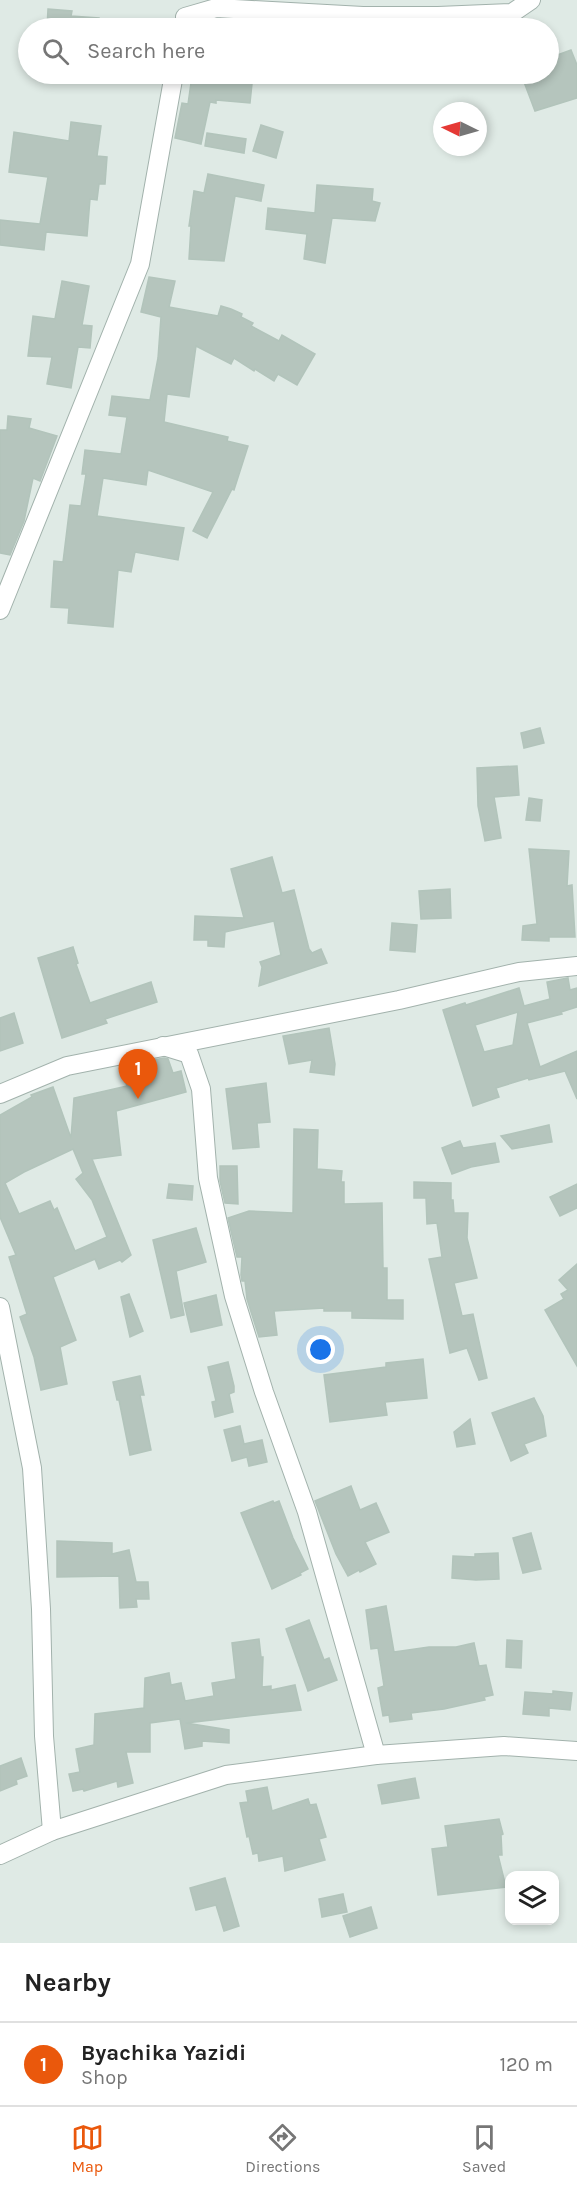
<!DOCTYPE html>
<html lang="en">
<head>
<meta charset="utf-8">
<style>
	body { margin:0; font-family:Karla,sans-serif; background:#f6f6f6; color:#222 }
	.controls { position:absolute; right:18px; bottom:18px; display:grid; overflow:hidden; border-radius:12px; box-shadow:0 3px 9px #0003 }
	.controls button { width:54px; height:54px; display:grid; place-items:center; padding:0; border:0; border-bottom:2px solid #e0e0e0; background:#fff; color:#222; font:30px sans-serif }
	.compass { position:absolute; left:433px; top:102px; width:54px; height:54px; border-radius:50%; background:#fff; box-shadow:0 3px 9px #0003; rotate:275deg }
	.you { position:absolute; left:321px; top:1350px; width:21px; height:21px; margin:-15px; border:4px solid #fff; border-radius:50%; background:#1a73e8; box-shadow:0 0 0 9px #1a73e833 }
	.badge { display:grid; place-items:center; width:39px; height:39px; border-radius:50%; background:#ea580c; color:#fff; font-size:20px; font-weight:700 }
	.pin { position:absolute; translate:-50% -50px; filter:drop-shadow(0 2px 3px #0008) }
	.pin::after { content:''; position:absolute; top:32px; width:21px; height:18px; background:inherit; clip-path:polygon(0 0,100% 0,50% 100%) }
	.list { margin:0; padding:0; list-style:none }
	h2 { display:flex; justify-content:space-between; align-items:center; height:78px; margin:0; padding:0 24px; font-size:26px }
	h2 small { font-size:20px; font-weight:400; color:#767676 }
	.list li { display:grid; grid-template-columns:39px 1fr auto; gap:18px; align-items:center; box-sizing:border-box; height:84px; padding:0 24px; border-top:2px solid #e0e0e0 }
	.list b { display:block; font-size:22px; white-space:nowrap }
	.list p { margin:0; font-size:20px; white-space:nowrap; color:#767676 }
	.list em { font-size:20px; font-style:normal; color:#767676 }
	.icon { flex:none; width:33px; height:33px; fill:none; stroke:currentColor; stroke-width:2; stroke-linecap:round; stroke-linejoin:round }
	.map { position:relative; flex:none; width:577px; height:1943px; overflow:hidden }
	.search { position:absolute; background:#fff; box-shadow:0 3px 9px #0003; left:18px; right:18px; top:18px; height:66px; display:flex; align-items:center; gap:15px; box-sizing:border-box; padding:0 21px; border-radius:33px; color:#767676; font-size:22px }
	.sheet { height:162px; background:#fff }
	nav { display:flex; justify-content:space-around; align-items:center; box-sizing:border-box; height:84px; border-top:2px solid #e0e0e0; background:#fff; font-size:16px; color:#767676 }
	nav a { display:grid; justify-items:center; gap:3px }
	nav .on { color:#ea580c }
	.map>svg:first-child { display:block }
</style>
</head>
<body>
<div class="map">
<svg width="577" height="1943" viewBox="0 0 577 1943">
	<rect width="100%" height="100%" fill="#dfeae5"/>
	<g fill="#b5c5bd" stroke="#b2c4bb" stroke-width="1.5" fill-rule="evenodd">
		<path d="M48,9L72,11L71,16L99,18V28H47Z"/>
		<path d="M571,50L577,65V98L535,111L521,74H549V58Z"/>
		<path d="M220,74H253L250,103L216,100V103L210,102L201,144L175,138L182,103L188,104L192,76L220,79Z"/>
		<path d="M71,122L101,126L97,156L107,157L105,184H99L97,200L90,199L87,236L46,232L44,250L0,245V220L40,224L48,177L9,172L14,132L69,141Z"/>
		<path d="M261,125L283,132L276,158L253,151Z"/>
		<path d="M207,133L246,139L244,153L205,146Z"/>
		<path d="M208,174L264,185L261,201L235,196L224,261L189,259L191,226H189L194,191L204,193Z"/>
		<path d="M317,185L373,189L372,201L380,203L375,221L332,218L325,263L304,259L307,234L266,229L268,208L315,213Z"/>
		<path d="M149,277L175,281L169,307L218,316L221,306L231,309L242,314L241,317L253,323L251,326L279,341L282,335L315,354L297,385L278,374L274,381L255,369L254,371L234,358L231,364L196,346L189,397L167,394L164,422L228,437L227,441L248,446L234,490L232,489L207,538L193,531L213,492L148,470L146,485L103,478L97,516L184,528L178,560L135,552L131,572L118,570L113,627L68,623L69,608L51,607L54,561L63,562L70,505L81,506L86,474H82L85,450L121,454L127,417L109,415L112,396L150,400L158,358L161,317L141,312Z"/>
		<path d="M62,281L89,286L82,325L92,326L90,348L78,347L71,388L47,384L52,357L28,356L33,316L55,319Z"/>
		<path d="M8,416L31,419L29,428L57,436L40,481L33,478L24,521L10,555L0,553V430H7Z"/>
		<path d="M540,728L544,743L524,748L521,733Z"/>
		<path d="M517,766L519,795L494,797L501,838L485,841L478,806L477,768Z"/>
		<path d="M529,798L542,800L540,821L526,820Z"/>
		<path d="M529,849L569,851L567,886L572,885L575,937H549V941L522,940L523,926L537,924Z"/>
		<path d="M272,857L282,893L294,890L309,949L312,953L321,949L327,963L259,986L262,967L260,962L281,955L274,921L225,932L224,947L208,946V940H194L195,916L244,918L231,869Z"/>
		<path d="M450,889L451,918L421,919L419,891Z"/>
		<path d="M392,923L417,925L415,952L390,950Z"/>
		<path d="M73,947L78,963L76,964L90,1003L151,982L157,1002L105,1019L107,1023L62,1038L38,958Z"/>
		<path d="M568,978L570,990L577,988V1007L561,1012L562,1014L527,1023L540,1067L577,1051V1099L565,1071L529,1080L528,1078L496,1088L499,1097L473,1106L443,1010L465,1003L466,1005L519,988L524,1006L550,999L547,982ZM518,1012L513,1045L484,1052L475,1025Z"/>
		<path d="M14,1013L23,1043L0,1051V1018Z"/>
		<path d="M329,1028L335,1064L334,1075L310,1072L312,1060L289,1064L283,1036Z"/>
		<path d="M164,1058L168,1059L173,1073L181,1071L186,1092L116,1111L121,1155L92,1159L131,1255L122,1262L120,1260L99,1269L95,1259L53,1277L76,1340L60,1347L67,1384L41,1390L34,1357L20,1317L27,1314L9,1257L16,1255L0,1217V1115L32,1097L31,1095L53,1087L71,1138L74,1098L127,1086L125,1080L158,1072L153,1060ZM73,1149L83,1173L76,1179L92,1200L107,1237L75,1251L57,1208L54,1210L50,1201L19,1214L5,1183L24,1172Z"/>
		<path d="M266,1083L270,1122L257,1123L259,1147L233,1149L226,1089Z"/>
		<path d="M549,1125L552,1142L512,1149L501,1136Z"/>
		<path d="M294,1129L318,1130L317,1169L342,1171L341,1182H344V1204L382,1203L383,1268H387V1300H403V1319L352,1318V1311H324V1308L274,1311L277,1335L259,1337L247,1299L245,1281H242L241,1275L242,1257H237L228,1218L249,1211L293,1213Z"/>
		<path d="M460,1141L463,1148L495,1143L499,1162L471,1167L452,1174L442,1148Z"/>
		<path d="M220,1166H237L238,1204L225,1203L220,1181Z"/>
		<path d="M414,1182L451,1183V1200H453L454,1213H468L467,1238L477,1278L454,1283L462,1316L473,1314L487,1378L479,1380L467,1348L450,1353L429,1259L442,1257L437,1223L427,1224L426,1198H414Z"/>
		<path d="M169,1184L193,1186L192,1200L167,1198Z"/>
		<path d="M577,1184V1208L560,1216L550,1197Z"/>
		<path d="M196,1228L206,1262L176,1271L184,1315L171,1318L153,1240Z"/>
		<path d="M577,1264V1366L545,1310L564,1299L561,1294L568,1290L559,1280Z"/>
		<path d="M129,1294L143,1331L130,1337L121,1297Z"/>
		<path d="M216,1295L222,1325L191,1332L184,1303Z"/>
		<path d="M423,1359L427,1398L385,1402L387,1415L330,1422L324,1375L386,1367V1363Z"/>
		<path d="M228,1362L234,1386V1392L229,1394L233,1412L215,1417L212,1402L216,1401L208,1367Z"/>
		<path d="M140,1376L144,1395H140L151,1450L130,1455L119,1400H117L113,1382Z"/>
		<path d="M534,1398L543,1416L546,1436L524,1444L528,1453L511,1461L492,1413Z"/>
		<path d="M470,1419L475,1444L457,1447L454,1432Z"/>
		<path d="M240,1426L244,1444L262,1440L267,1462L249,1466L247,1457L232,1461L224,1430Z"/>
		<path d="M351,1486L360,1510L376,1503L389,1532L365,1542L376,1564L360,1572L359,1570L348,1576L336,1554L315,1501Z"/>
		<path d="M273,1501L274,1503L279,1501L293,1538L308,1569L300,1573L301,1575L272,1589L241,1513Z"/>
		<path d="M531,1533L541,1569L523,1573L513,1538Z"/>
		<path d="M57,1541L112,1543V1554L129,1550L136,1582H148L149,1599H136L137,1607L120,1608L119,1576L57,1577Z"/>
		<path d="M498,1553L499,1579L476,1580L452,1578L453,1556L475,1557V1554Z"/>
		<path d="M386,1606L394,1652L429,1647H456L474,1643L479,1666L486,1665L493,1695L484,1697L485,1700L444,1709L411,1713L412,1719L390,1722L389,1715L383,1716L378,1688L384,1686L378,1648L371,1649L366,1610Z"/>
		<path d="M309,1620L324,1660L329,1658L337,1680L308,1691L286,1629Z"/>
		<path d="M259,1639L261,1657H263L262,1687L271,1686V1690L295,1685L301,1710L186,1723L229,1730V1743L202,1741V1746L185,1749L180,1719L150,1723V1752H126L133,1783L118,1787L117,1781L84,1791L83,1789L73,1791L69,1774L80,1772L76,1749L94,1745L95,1714L144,1708L145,1678L169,1673L171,1685L181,1683L185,1701L214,1696L212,1683L236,1679L232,1643Z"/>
		<path d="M507,1640L522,1641L521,1668L506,1667Z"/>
		<path d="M553,1691L572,1693L570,1710L549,1708V1716L523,1714L525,1692L553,1694Z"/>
		<path d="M21,1758L27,1776L16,1780L17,1784L0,1791V1766Z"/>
		<path d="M415,1778L419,1798L382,1804L378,1785Z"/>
		<path d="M267,1787L272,1811L308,1799L310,1805L316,1804L326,1837L319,1839L325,1860L285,1871L283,1856L259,1861L258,1853L253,1854L249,1836L247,1837L240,1803L248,1802L246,1791Z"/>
		<path d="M499,1819L503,1834L501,1835L502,1855H498L506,1887L438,1895L432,1849L448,1847L445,1826Z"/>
		<path d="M225,1878L239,1926L224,1931L216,1905L196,1910L190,1888Z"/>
		<path d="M343,1894L347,1912L322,1917L319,1899Z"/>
		<path d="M371,1907L377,1928L350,1937L343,1916Z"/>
	</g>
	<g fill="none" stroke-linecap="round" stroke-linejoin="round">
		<g stroke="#a2b2ac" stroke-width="20">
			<g id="minor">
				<path d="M185,17L216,8L363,16H438L512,13L531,0"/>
				<path d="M0,610L140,264L174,74"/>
				<path d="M163,1046L189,1054L201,1089L208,1178L234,1296L264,1392L307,1512L376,1755"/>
				<path d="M0,1094L67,1066L399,1000L519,972L577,966"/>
				<path d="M0,1307L32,1468L41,1609L44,1736L52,1831"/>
				<path d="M0,1855L52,1831L226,1775L376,1755L504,1746L577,1751"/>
			</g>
		</g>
		<use href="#minor" stroke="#fff" stroke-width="18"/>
	</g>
</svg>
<div class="controls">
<button><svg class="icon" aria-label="layers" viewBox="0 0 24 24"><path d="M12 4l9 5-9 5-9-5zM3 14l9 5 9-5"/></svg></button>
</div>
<svg class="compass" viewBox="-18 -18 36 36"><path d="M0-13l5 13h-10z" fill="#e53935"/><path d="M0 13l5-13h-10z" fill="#767676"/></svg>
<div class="you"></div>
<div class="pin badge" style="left:138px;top:1099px">1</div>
<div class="search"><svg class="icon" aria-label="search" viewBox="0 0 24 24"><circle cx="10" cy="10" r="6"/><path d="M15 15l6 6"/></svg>Search here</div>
</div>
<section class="sheet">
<h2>Nearby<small></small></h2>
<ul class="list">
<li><span class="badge">1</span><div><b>Byachika Yazidi</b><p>Shop</p></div><em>120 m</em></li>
</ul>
</section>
<nav>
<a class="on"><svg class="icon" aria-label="map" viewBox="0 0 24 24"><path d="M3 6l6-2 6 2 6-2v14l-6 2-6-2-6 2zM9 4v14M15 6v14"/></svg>Map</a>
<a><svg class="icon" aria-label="directions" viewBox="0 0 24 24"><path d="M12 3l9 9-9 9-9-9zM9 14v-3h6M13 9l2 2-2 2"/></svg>Directions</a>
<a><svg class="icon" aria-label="saved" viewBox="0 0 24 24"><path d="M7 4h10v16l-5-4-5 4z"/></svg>Saved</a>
</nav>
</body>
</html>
